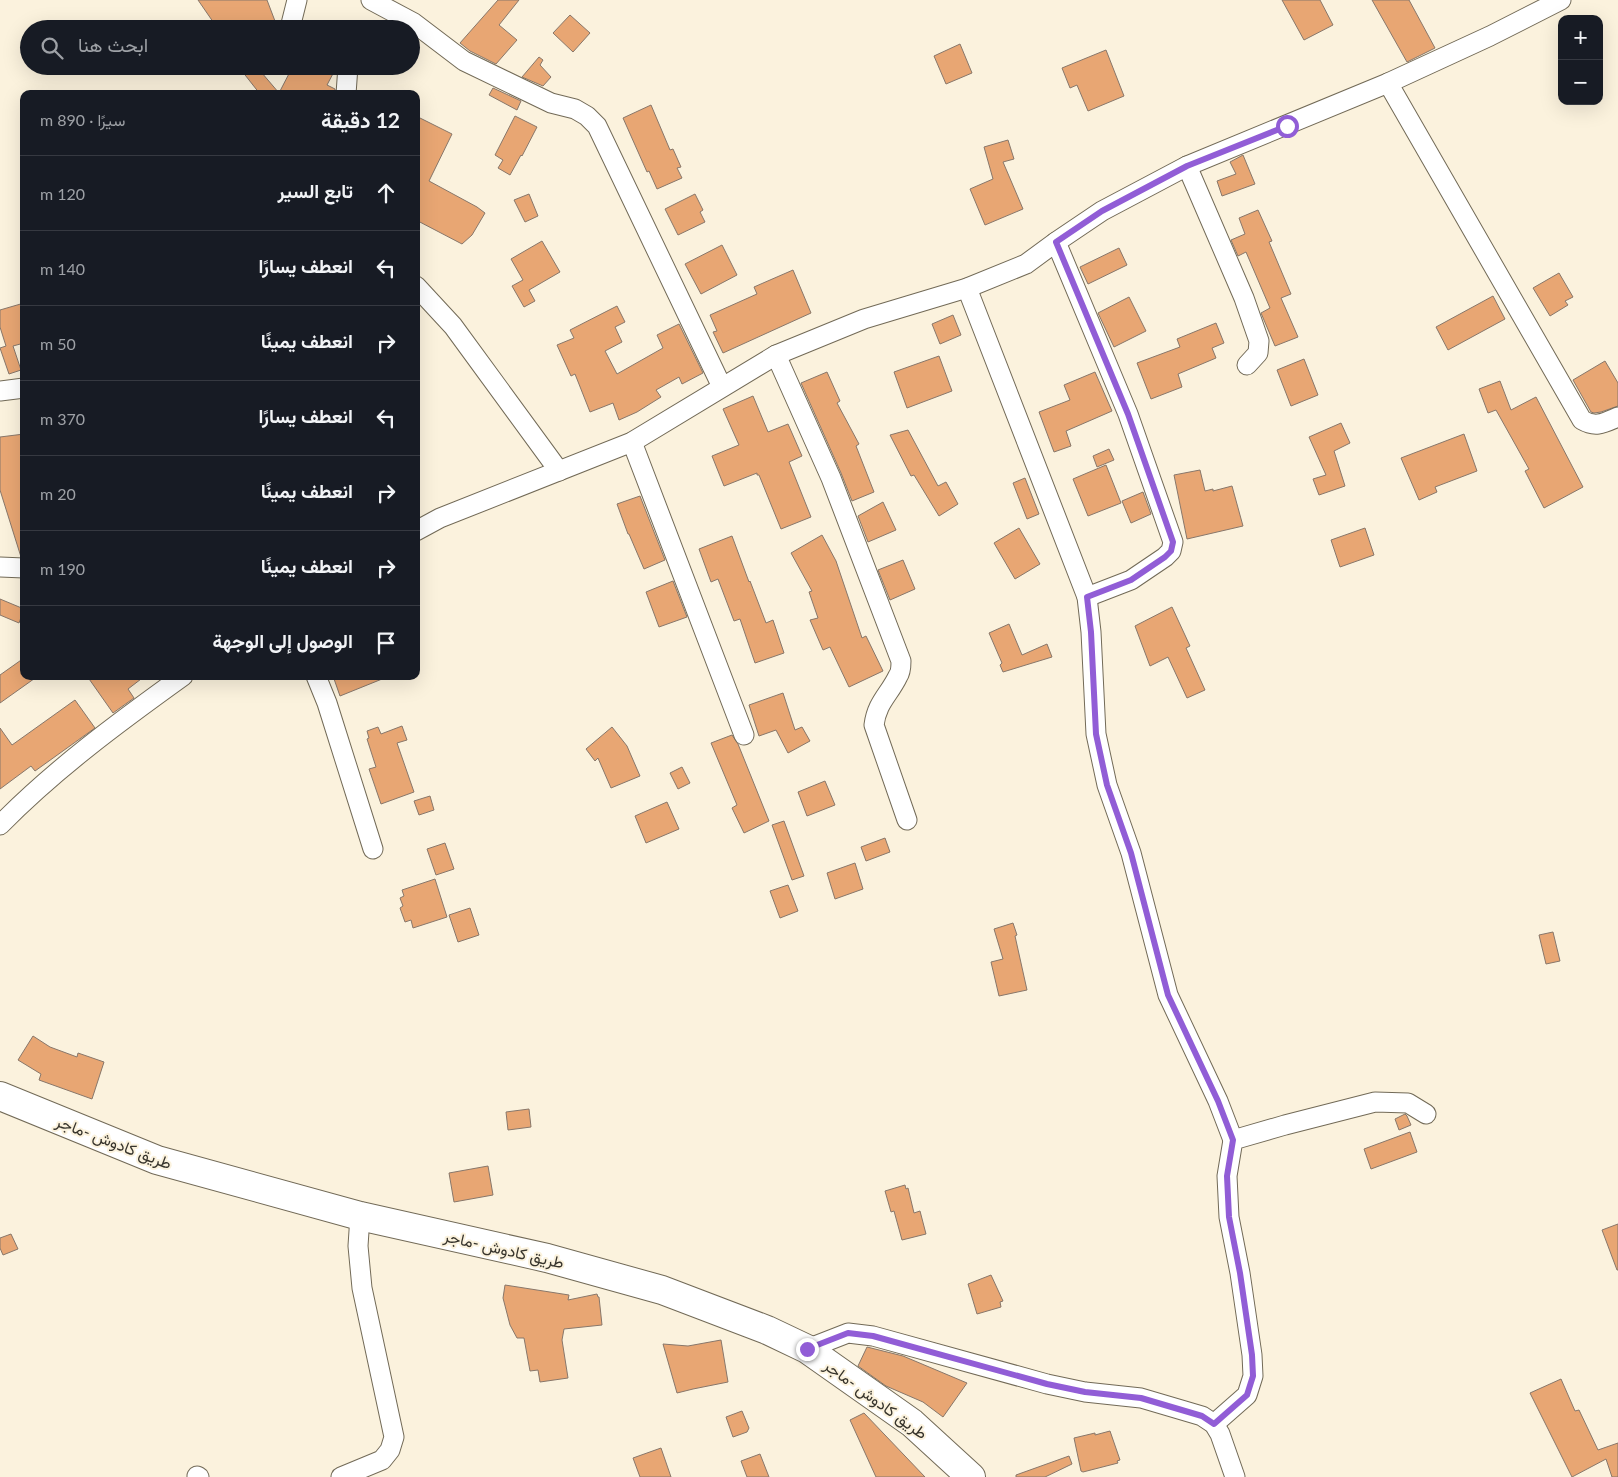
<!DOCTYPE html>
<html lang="ar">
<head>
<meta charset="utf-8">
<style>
	body { margin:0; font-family:Lato,Vazirmatn,sans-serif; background:#20242c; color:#f1f3f6; direction:rtl }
	.controls { position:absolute; right:15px; top:15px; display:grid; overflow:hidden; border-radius:10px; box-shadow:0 5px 20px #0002 }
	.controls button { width:45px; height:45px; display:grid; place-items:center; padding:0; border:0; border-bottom:1px solid #363941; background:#171b24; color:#f1f3f6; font:25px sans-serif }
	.stop { position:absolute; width:15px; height:15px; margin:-11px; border:4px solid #915dd6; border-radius:50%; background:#fff }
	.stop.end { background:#915dd6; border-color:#fff; box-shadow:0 1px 5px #0008 }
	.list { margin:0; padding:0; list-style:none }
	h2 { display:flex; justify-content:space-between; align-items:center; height:65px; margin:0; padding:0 20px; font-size:21px }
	h2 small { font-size:16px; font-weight:400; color:#9ea1a6 }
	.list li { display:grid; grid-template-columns:32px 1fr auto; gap:15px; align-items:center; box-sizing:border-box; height:75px; padding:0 20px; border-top:1px solid #363941 }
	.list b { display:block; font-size:19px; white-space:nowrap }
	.list em { font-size:16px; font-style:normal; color:#9ea1a6 }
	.icon { flex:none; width:28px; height:28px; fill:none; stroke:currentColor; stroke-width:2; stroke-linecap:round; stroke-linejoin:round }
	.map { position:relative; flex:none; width:1618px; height:1477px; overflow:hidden; direction:ltr }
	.search { position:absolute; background:#171b24; box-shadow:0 5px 20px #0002; left:20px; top:20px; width:400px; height:55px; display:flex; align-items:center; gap:12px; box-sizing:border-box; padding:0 18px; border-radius:28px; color:#9ea1a6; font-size:19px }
	.panel { position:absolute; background:#171b24; box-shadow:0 5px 20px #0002; left:20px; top:90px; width:400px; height:590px; border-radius:10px; direction:rtl }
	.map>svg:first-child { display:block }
</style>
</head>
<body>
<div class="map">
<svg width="1618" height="1477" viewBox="0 0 1618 1477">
	<rect width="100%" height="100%" fill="#fbf2dd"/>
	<g fill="#e8a673" stroke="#88776a">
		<path d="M198,0H267L278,29H218Z"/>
		<path d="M498,0H519L499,25L517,40L496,64L470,51L460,43Z"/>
		<path d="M1282,0H1320L1333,25L1304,40Z"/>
		<path d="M1372,0H1409L1435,48L1407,62Z"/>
		<path d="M570,15L590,33L573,52L553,33Z"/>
		<path d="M960,44L972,73L946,84L934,56Z"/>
		<path d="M1106,50L1124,96L1088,111L1077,85L1070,88L1062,68Z"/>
		<path d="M539,57L543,60L540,65L551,77L543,86L522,77Z"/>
		<path d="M238,66H256L279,93L293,66H337L327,85L335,89V94H260Z"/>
		<path d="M493,88L521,101L517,110L489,95Z"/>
		<path d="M651,105L670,150L673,149L681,167L677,168L682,178L657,189L649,171L647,172L623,118Z"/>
		<path d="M416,116L452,134L429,181L477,207L485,213L472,235L462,244L416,220Z"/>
		<path d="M515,116L537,127L522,156L521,155L510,175L498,168L503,160L495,155Z"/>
		<path d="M1008,140L1014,159L1003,162L1023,209L985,225L970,189L993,179L984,147Z"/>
		<path d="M1243,155L1255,184L1222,196L1217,181L1236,174L1230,162Z"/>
		<path d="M529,194L538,216L525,222L514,200Z"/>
		<path d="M695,194L703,210L700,212L705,222L678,235L665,209Z"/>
		<path d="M1258,210L1272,241L1269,242L1291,294L1281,298L1298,337L1275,346L1261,313L1270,308L1246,252L1238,256L1231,240L1245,234L1239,218Z"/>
		<path d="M542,241L560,272L529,290L535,301L524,307L512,286L523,280L511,259Z"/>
		<path d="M722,245L737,275L701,294L685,264Z"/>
		<path d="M1119,248L1127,265L1088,284L1080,267Z"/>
		<path d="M793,270L811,313L723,353L713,332L717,331L710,315L757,294L754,287Z"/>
		<path d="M1559,273L1573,297L1565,301L1568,305L1550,316L1533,288Z"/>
		<path d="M1493,296L1505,319L1448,350L1436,327Z"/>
		<path d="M1129,297L1146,331L1114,347L1098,313Z"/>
		<path d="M24,303V343L13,346L21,370L9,374L0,348L6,346L0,327V310Z"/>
		<path d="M617,306L625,322L615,327L622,342L605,351L617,374L663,348L657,335L679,324L703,373L682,384L679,377L656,390L661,397L637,412L619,420L613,403L590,412L575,374L571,376L557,345L574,338L570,330Z"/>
		<path d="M953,315L961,335L940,344L932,324Z"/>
		<path d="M1216,323L1224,343L1212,348L1216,358L1178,374L1182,387L1151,399L1137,363L1180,347L1177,339Z"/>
		<path d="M939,356L952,391L907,408L894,372Z"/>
		<path d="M1304,359L1318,395L1291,406L1277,370Z"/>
		<path d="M1605,361L1618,383V406L1601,412L1594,413L1591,412L1573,380Z"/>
		<path d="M827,372L840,401L837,403L859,444L856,446L874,492L852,501L841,473L801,383Z"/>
		<path d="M1095,372L1112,411L1066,431L1071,446L1054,452L1039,412L1070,400L1064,385Z"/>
		<path d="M1500,381L1511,410L1536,397L1583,487L1544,508L1525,471L1529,469L1496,410L1488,413L1479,389Z"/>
		<path d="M753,396L768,432L788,424L802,456L789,462L811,517L781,529L759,475H757V473L724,486L712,456L739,445L723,409Z"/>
		<path d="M1341,423L1350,443L1334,451L1345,486L1319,495L1313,479L1326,475L1309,437Z"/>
		<path d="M908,430L938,486L946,482L958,504L939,516L914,475L911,476L890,435Z"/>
		<path d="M24,434V470H22L24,486V556L21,557L0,490V437Z"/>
		<path d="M1464,434L1477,471L1435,487L1437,492L1419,500L1401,458Z"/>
		<path d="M1109,449L1114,460L1097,467L1093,456Z"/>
		<path d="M1106,465L1121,503L1088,516L1073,479Z"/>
		<path d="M1200,470L1205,491L1213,489V491L1232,486L1243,526L1187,539L1174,475Z"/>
		<path d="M1025,478L1039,514L1027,519L1013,483Z"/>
		<path d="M1143,492L1151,514L1131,523L1122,501Z"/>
		<path d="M640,496L665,560L644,569L629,534H628L617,504Z"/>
		<path d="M883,502L896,530L868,542L858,516Z"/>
		<path d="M1019,528L1040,564L1015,579L994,543Z"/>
		<path d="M1365,528L1374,555L1340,567L1331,540Z"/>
		<path d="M822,535L836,561L862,638L866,636L883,671L849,687L830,647L823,650L810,620L818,618L809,592L812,591L791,553Z"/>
		<path d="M732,536L749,582L750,581L766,623L773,620L784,653L755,663L740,619L734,621L718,579L711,582L699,549Z"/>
		<path d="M903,560L915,589L890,600L878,570Z"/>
		<path d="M673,581L687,617L659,627L646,592Z"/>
		<path d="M0,599L24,609L19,623L0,615Z"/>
		<path d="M1172,607L1190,646L1186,648L1205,690L1187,698L1168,657L1150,666L1135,626Z"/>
		<path d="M1009,624L1022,655L1047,644L1052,657L1003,672L1000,665L1002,663L989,633Z"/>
		<path d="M24,658V676H38L0,703V675Z"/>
		<path d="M87,676H145L128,689L134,698L113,713Z"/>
		<path d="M333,676H387V677L340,696Z"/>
		<path d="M783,693L795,730L802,727L810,741L788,753L776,730L759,736L749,705Z"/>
		<path d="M75,700L95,728L35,771L31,766L0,789V728L12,745Z"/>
		<path d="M402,726L407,740L397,743L414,792L381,804L369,769L376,767L367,739L369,738L367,731L378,727L381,734Z"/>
		<path d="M612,727L627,746L640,776L611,788L598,758L595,761L586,749Z"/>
		<path d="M732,735L738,744L769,821L744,833L732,808L737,805L711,743Z"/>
		<path d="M682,767L690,783L678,789L670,773Z"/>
		<path d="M825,781L835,805L807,816L798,792Z"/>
		<path d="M430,796L434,810L419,815L414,801Z"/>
		<path d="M667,802L679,829L646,843L635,816Z"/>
		<path d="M784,821L804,876L792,880L772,825Z"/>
		<path d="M885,838L890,852L866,861L861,847Z"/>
		<path d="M445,843L454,869L436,875L427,849Z"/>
		<path d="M855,863L863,889L835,899L827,873Z"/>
		<path d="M435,879L447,917L413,928L411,920L405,922L400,908L403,906L400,898L404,896L402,890Z"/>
		<path d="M788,885L798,911L780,918L770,891Z"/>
		<path d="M470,908L479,935L458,942L449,915Z"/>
		<path d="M1013,923L1017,935L1015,936L1027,990L999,996L991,962L1003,959L994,929Z"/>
		<path d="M1553,932L1560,961L1546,964L1539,935Z"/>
		<path d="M33,1036L50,1047L77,1057L78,1053L104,1062L92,1099L39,1080L41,1074L18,1060Z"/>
		<path d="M529,1109L531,1127L508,1130L506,1112Z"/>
		<path d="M1405,1114L1407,1116L1411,1125L1399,1130L1395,1119Z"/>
		<path d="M1410,1132L1417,1152L1371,1169L1364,1149Z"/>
		<path d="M488,1166L493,1195L454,1202L449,1173Z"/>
		<path d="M905,1185L906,1189L908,1188L914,1213L920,1211L926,1234L902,1240L894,1211L891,1212L885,1191Z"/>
		<path d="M1618,1224V1270H1617L1602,1230Z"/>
		<path d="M11,1234L18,1249L3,1255L0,1248V1238Z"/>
		<path d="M991,1275L1003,1301L1000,1302L1001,1307L977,1314L968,1284Z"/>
		<path d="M505,1285L569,1295L568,1300L597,1294L598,1297H599L602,1325L564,1329L562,1340L568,1378L540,1382L538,1370L530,1371L524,1338H517L510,1325L503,1298Z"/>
		<path d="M721,1340L728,1382L693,1389L677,1393L663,1344L688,1346Z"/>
		<path d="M867,1347L903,1356L967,1383L943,1417L923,1402L886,1386L858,1366Z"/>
		<path d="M1561,1379L1575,1411L1579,1410L1598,1450L1618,1443V1477H1612L1606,1459L1572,1477L1530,1393Z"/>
		<path d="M742,1411L749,1428L747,1432L733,1437L726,1417Z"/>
		<path d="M864,1413L925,1477H876L850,1420Z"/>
		<path d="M1110,1431L1120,1460L1117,1461L1118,1463L1083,1472L1081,1471L1074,1438L1095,1433V1435Z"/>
		<path d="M661,1448L671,1477H640L633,1458Z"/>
		<path d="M760,1454L769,1477H747L741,1461Z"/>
		<path d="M1069,1456L1072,1464L1045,1477H1016V1475Z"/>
	</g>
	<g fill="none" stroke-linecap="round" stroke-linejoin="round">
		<g stroke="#726a57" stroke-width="21">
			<g id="minor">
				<path d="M371,0L414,23L464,61L551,103L575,109L587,116L597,126L722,387"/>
				<path d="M292,29L291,24L297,0"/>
				<path d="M1388,83L1582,420C1596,428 1604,423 1618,417"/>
				<path d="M346,94L348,66"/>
				<path d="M1187,166L1244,298L1259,341L1258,353L1247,365"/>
				<path d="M1056,242L1128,414L1173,542L1171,551L1165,557L1131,580L1087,597"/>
				<path d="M416,286L453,326L559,471"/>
				<path d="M967,288L1087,597L1091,632L1096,734L1107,785L1131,853L1168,995L1218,1101L1233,1140"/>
				<path d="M776,355L831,478L901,661C901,665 901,672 898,676C889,695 877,702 874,725L907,820"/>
				<path d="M0,391L24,388"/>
				<path d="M632,442L744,735"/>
				<path d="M416,531L440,518L632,442L776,355L864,319L967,288L1026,264L1056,242L1102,211L1187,166L1388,83L1490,36L1561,0"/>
				<path d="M0,567L24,568"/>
				<path d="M316,676L327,703L373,849"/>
				<path d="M0,825C55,769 119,722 183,676"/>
				<path d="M807,1349L848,1333L873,1336L1047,1384L1085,1392L1141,1398L1202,1416L1214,1424L1220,1434L1235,1477"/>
				<path d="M1214,1424L1247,1395L1253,1376L1252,1355L1240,1273L1229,1217L1227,1176L1233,1140L1285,1125L1375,1102L1408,1103L1426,1114"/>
				<path d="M197,1476L199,1477"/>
				<path d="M341,1477L382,1460L390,1450L394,1437L362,1288L358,1246L360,1216"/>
			</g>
		</g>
		<g stroke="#726a57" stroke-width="30">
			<path id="highway" d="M0,1096L157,1160L360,1216L547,1258L662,1290L767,1330L807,1349L912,1423L971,1477"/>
		</g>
		<use href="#minor" stroke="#fff" stroke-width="19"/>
		<use href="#highway" stroke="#fff" stroke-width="28"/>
	</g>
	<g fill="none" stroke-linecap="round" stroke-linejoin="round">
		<path stroke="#915dd6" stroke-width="6" d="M807,1349L848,1333L873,1336L1047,1384L1085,1392L1141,1398L1202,1416L1214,1424L1247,1395L1253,1376L1252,1355L1240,1273L1229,1217L1227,1176L1233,1140L1218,1101L1168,995L1131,853L1107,785L1096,734L1091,632L1087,597L1131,580L1165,557L1171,551L1173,542L1128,414L1056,242L1102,211L1187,166L1287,126"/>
	</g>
	<g text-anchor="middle" stroke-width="4" stroke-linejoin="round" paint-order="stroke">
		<g font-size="16" fill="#37342c" stroke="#fbf2dd">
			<text transform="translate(114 1142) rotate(21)" y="6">طريق كادوش -ماجر</text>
			<text transform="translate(504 1249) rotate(13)" y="6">طريق كادوش -ماجر</text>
			<text transform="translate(876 1399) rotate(36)" y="6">طريق كادوش -ماجر</text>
		</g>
	</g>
</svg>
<div class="controls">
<button>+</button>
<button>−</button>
</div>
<div class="stop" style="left:1287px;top:126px"></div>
<div class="stop end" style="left:807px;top:1349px"></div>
<div class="search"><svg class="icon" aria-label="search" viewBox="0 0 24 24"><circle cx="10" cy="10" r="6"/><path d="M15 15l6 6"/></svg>ابحث هنا</div>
<section class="panel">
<h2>12 دقيقة<small>سيرًا · 890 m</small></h2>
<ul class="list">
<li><svg class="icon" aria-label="ahead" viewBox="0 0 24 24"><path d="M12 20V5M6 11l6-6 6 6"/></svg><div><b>تابع السير</b></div><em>120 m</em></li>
<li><svg class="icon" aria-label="left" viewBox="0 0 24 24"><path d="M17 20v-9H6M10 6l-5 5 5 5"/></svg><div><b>انعطف يسارًا</b></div><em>140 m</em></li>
<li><svg class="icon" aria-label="right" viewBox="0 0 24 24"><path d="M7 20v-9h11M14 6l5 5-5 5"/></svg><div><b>انعطف يمينًا</b></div><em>50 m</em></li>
<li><svg class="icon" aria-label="left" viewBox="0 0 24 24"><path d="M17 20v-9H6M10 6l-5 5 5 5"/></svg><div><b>انعطف يسارًا</b></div><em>370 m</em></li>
<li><svg class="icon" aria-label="right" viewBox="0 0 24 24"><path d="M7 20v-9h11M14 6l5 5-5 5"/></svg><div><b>انعطف يمينًا</b></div><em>20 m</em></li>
<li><svg class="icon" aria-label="right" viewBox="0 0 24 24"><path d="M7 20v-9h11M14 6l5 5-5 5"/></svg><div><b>انعطف يمينًا</b></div><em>190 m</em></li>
<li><svg class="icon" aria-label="arrive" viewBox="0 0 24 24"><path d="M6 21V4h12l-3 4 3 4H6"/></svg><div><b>الوصول إلى الوجهة</b></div></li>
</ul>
</section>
</div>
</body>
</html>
